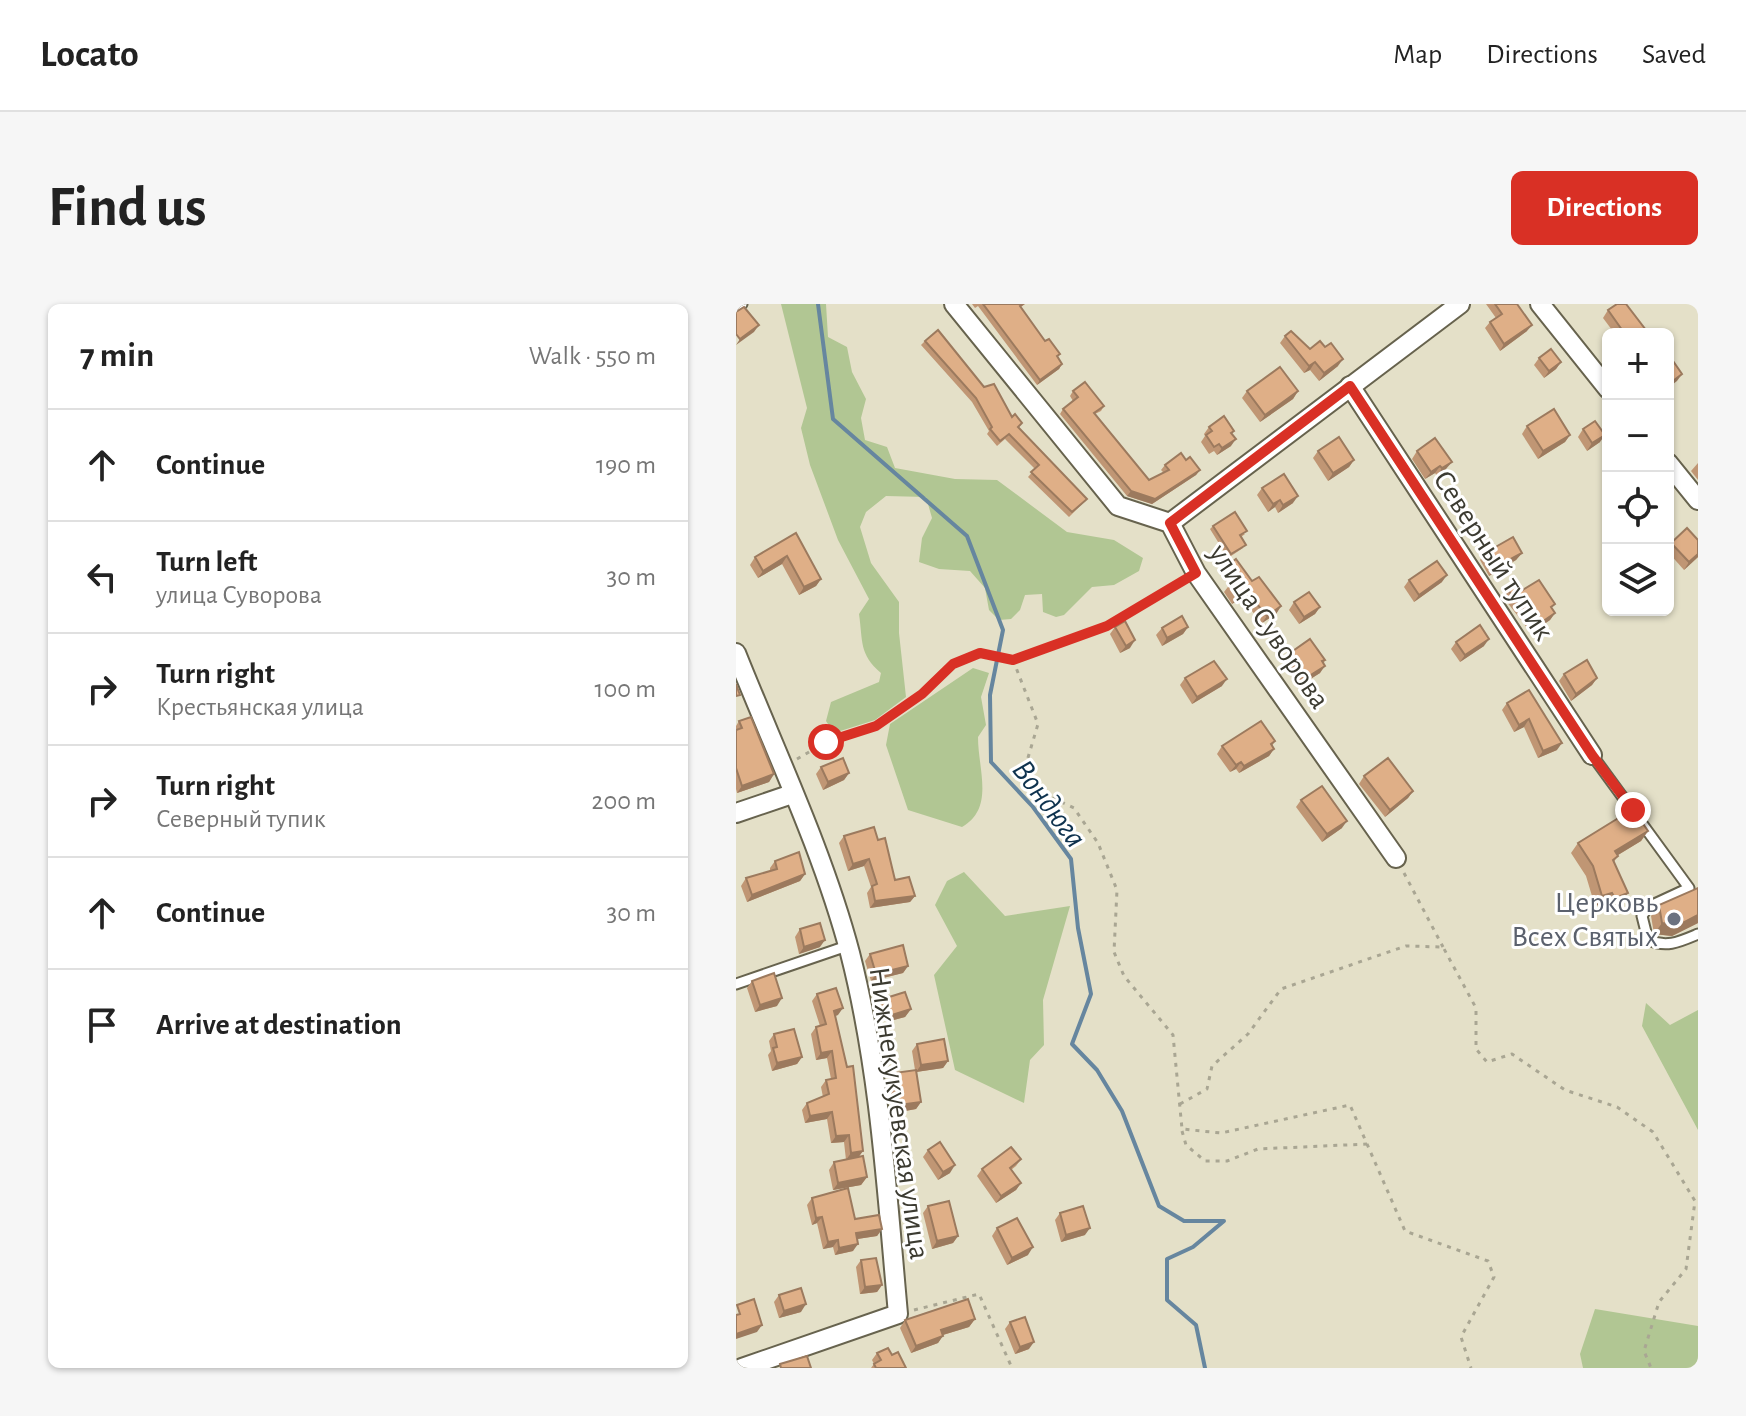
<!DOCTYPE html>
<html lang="en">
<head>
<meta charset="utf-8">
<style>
	body { margin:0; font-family:"Alegreya Sans",sans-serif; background:#f6f6f6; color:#222 }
	.controls { position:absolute; right:24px; top:24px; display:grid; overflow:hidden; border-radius:12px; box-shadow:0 2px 6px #0004 }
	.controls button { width:72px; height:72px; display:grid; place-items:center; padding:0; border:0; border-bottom:2px solid #e0e0e0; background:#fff; color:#222; font:40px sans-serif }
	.stop { position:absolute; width:24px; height:24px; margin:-18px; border:6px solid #d93025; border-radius:50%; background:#fff }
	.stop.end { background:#d93025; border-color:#fff; box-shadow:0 2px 8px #0008 }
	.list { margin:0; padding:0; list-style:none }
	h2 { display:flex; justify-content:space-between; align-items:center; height:104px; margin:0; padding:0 32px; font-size:34px }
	h2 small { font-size:26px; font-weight:400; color:#767676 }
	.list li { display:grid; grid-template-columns:52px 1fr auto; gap:24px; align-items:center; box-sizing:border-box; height:112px; padding:0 32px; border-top:2px solid #e0e0e0 }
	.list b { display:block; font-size:30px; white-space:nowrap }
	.list p { margin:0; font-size:26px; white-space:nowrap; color:#767676 }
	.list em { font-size:26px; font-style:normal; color:#767676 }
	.icon { flex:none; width:44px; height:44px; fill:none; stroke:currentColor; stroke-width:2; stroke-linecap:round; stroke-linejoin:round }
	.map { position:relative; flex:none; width:962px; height:1064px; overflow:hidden; border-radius:12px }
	header { display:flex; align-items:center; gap:48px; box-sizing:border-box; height:112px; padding:0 40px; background:#fff; border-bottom:2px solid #e0e0e0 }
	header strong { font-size:38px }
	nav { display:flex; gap:44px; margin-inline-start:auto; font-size:28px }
	.intro { display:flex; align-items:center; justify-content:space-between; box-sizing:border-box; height:192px; padding:0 48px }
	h1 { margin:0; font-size:56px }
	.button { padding:20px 36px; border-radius:12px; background:#d93025; color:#fff; font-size:28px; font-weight:700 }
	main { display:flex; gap:48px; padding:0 48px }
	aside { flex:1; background:#fff; border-radius:12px; box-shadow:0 2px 6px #0004 }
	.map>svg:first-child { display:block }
</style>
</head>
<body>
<header>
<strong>Locato</strong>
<nav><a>Map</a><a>Directions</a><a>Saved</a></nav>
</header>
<div class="intro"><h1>Find us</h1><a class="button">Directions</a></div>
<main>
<aside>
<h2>7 min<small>Walk · 550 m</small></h2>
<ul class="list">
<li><svg class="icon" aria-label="ahead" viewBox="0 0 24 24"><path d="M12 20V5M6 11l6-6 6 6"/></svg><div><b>Continue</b></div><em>190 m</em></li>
<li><svg class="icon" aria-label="left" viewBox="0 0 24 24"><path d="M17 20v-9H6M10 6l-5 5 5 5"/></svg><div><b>Turn left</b><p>улица Суворова</p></div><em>30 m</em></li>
<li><svg class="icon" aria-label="right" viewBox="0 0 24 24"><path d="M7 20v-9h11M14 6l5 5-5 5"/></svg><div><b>Turn right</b><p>Крестьянская улица</p></div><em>100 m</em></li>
<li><svg class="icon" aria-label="right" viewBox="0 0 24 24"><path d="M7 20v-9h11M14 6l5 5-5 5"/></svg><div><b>Turn right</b><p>Северный тупик</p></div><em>200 m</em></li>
<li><svg class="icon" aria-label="ahead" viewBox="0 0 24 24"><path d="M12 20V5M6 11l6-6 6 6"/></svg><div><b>Continue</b></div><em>30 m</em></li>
<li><svg class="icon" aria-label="arrive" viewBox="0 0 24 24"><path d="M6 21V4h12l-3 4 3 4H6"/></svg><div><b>Arrive at destination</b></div></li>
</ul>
</aside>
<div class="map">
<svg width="962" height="1064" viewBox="0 0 962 1064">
	<rect width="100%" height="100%" fill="#e4e0c8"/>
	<g fill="#b1c693">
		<path d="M45,0H90L92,33L111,43L116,68L130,95L125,114L129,136L151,143L159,164L219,175L261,176L331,228L378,236L407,254L403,267L378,281L356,283L328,311L320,313L307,308L306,290L289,291L284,306L275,315L263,316L253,306L249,284L234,267L203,265L183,258L186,234L196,214L190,193L150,192L130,208L124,223L135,259L163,298V329L170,393L139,416L98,429L90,417L95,398L143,378L145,369C123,350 127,338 123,310L133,295L102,236L74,161L65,124L71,104Z"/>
		<path d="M237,364L253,369L245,393L250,421L242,433C242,466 259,504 226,523L172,506L150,441L154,420Z"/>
		<path d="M228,568L269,612L334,602L307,696L308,741L294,756L288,799L219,766L198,671L221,642L199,601L211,577Z"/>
		<path d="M910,699L934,721L962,706V826L906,722Z"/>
		<path d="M859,1005L962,1022V1064H847L844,1050Z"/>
	</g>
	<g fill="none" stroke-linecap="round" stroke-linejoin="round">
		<path stroke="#66869f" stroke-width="4" d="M82,0L97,115L231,232L267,326L254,391L255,458L297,503L335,555L342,624L355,690L336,740L361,766L386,807L423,902L448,917H488L457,943L431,955V996L460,1021L469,1064"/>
		<g stroke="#67634e" stroke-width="13">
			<g id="lane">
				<path d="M0,3L6,0"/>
				<path d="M856,451L953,584L912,603L906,612L912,636C931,644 943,638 962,630"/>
				<path d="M0,680L111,642"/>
			</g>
		</g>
		<g stroke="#67634e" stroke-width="22">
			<g id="street">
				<path d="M218,0L382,202L434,219L460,269L660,554"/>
				<path d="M804,0L872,85"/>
				<path d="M614,82L856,451"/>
				<path d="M932,159L962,196"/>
				<path d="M434,219L724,0"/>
				<path d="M0,349C39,447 87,547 114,649C144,766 151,890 162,1010L6,1064"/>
				<path d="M0,509L56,490"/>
			</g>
		</g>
		<g stroke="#a9a693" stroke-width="3" stroke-dasharray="4 6" stroke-linecap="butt">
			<path d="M277,356L302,420L291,457V482L338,504L362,539L381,586L378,648L388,672L437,731L446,825L485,829L614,801L669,927L752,957L758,973L725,1033L735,1064"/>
			<path d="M61,455L90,438L140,422L186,390L217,360L244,349L277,356L371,322L447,277"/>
			<path d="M668,569L707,643"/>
			<path d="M444,800L471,785L476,762L512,730L545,685L670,642L707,643L740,704V745L751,758L776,750L829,786L881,803L917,828L959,897L950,965L923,998L908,1047L915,1064"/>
			<path d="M446,827L450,841L469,857H491L522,845L631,840"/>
			<path d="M178,1006L243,990L276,1064"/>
		</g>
		<use href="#lane" stroke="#fff" stroke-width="9"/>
		<use href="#street" stroke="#fff" stroke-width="18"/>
	</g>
	<g fill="#c09674">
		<path d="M236,0H289L285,3L309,37L324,50L322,53L326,60L323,65L301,81L242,2L239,4Z"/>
		<path d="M750,0H781L791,27L764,47L749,24L754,18L760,14Z"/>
		<path d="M872,6L913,30H879L867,14Z"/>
		<path d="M549,32L574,45L602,62L583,77L574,66L568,69L544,39Z"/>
		<path d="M189,37L248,83L283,124L351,195L333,213L292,173L299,165L269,135L261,142L251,130L253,127L236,98L185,41Z"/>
		<path d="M803,54L825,58L820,65L808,74L798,61Z"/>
		<path d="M337,87L368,102L365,107L359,110L413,176L428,169L425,166L429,161L450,156L464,166L460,171L416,200L391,192L324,110L327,105L337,97L334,92Z"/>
		<path d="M511,87H562L557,95L524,118L506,94Z"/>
		<path d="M791,122L834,131L829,138L802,155L786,130Z"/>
		<path d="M473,123L498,127L496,130L495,142L481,151L478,147L473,150L465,138L469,132L468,130Z"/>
		<path d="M847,125L864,138L851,147L842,133Z"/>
		<path d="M582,147L618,156L613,163L592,177L577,154Z"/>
		<path d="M681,147L710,165L701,172L699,169L689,175L676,155Z"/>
		<path d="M962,159V176L955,167Z"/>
		<path d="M526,184L557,199L542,209L539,203L532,208L521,191Z"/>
		<path d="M477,222L509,230L505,233L507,244L492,254L474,225Z"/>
		<path d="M60,229L85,275L80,282L63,291L46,260L22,274L14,261L19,253Z"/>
		<path d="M935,239L962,253L948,266L932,248V243Z"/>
		<path d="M749,249H786L780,256L753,272L744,256Z"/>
		<path d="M492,261L516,277L545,302L540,310L526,319L505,294L496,300L488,288L495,279L487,268Z"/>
		<path d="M673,276L706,278L678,298L668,283Z"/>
		<path d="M772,286L785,287L819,309L814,316L795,329L767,293Z"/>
		<path d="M558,298L584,303L579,310L563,320L553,306Z"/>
		<path d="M379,323L394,344L384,349L374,330Z"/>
		<path d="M452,323L447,330L426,342L420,331L426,324Z"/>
		<path d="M720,338L748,342L724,358L715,345Z"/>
		<path d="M554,349L589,356L584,369L568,379L561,375L548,356Z"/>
		<path d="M828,370L861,374L856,381L835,397L823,377Z"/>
		<path d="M449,374L486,382L456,400L444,381Z"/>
		<path d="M793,386L821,446L802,454L788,423L778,428L766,406L771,399Z"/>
		<path d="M3,417L38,470L33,478L1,489L0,485V422Z"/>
		<path d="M539,437L536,442L538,445L533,452L503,469L500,465L494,468L481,450L486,442Z"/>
		<path d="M85,463L113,469L108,476L87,486L80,470Z"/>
		<path d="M628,472L677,487L672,494L649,513L623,480Z"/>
		<path d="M565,496L606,524L586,538L560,503Z"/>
		<path d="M912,527L905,537L882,551L878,558L885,599L872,604L869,599L859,602L850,572L835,549L842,539Z"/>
		<path d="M108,532L179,592L174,598L134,604L131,589L135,583L128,562L112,567L103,539Z"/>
		<path d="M39,557L69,570L64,577L11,598L5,582L10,574L34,567V564Z"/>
		<path d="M962,584V619L936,632L918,630L915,612L923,601Z"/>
		<path d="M64,625L84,643L63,650L59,633Z"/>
		<path d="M134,650L172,662L167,669L135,677L129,657Z"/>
		<path d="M16,677L41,702L19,708L11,684Z"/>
		<path d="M81,690L102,711L99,712L122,853L131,873L125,881L97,886L93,866L98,858L110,856L108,838L95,839L91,815L69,819L66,806L71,799L87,793L85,783L90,776L95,775L91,754L80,756L75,730L80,723L84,722L76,697Z"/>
		<path d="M150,694L175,705L169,713L150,718L145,701Z"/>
		<path d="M38,730L66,753L61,760L36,767L32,751L35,747L33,737Z"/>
		<path d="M181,740L212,757L207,764L180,768L185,798L180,805L158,809L153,776L158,769L179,766L176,747Z"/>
		<path d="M192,846L214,869L202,876L187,853Z"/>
		<path d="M285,855L280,862L275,866L285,879L280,886L260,899L241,872L246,865Z"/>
		<path d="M76,894L119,915L146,925L141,932L121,935L117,947L99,951L97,943L87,945L81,919L76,921L71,901Z"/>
		<path d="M192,902L222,932L217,939L196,945L187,909Z"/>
		<path d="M324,909L349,931L325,938L319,916Z"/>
		<path d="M261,924L292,951L271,961L256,932Z"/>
		<path d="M125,956L146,981L141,988L124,990L120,963Z"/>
		<path d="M43,991L65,1008L43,1014L38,998Z"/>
		<path d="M239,1015L233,1023L207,1031L202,1039L175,1049L164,1024L169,1016Z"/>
		<path d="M274,1018L293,1045L279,1050L269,1025Z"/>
		<path d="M141,1049L156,1051L170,1064H135L138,1060L136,1056Z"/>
	</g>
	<g fill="#9c7a5e">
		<path d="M23,21L18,28L0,41L4,35Z"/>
		<path d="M796,21L791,27L764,47L768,40Z"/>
		<path d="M607,55L602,62L583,77L588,69Z"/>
		<path d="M579,58L574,66L568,69L573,62Z"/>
		<path d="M825,58L820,65L808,74L813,67Z"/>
		<path d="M326,60L323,65L301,81L304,76Z"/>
		<path d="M946,70L941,77L932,84L933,80Z"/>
		<path d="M562,87L557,95L524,118L529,111Z"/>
		<path d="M834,131L829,138L802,155L807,147Z"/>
		<path d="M869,131L864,138L851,147L856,139Z"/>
		<path d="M500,135L495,142L481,151L486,144Z"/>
		<path d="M618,156L613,163L592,177L597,169Z"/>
		<path d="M716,158L710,165L701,172L706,164Z"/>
		<path d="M704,162L699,169L689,175L695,168Z"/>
		<path d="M464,166L460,171L416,200L391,192L395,187Z"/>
		<path d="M562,192L557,199L542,209L547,201Z"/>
		<path d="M544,196L539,203L532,208L537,200Z"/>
		<path d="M786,249L780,256L753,272L758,264Z"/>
		<path d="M962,250V253L948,266L953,258Z"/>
		<path d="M51,252L46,260L22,274L27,267Z"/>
		<path d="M711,271L706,278L678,298L683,291Z"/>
		<path d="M85,275L80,282L63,291L68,283Z"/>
		<path d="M510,287L505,294L496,300L501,292Z"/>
		<path d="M545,302L540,310L526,319L531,312Z"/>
		<path d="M584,303L579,310L563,320L568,313Z"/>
		<path d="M819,309L814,316L795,329L800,322Z"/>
		<path d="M452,323L447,330L426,342L431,334Z"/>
		<path d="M753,335L748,342L724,358L729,351Z"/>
		<path d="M399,336L394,344L384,349L390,342Z"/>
		<path d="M589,362L584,369L568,379L573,372Z"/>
		<path d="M861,374L856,381L835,397L840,390Z"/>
		<path d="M491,375L486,382L456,400L461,393Z"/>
		<path d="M793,415L788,423L778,428L783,421Z"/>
		<path d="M826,439L821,446L802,454L807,447Z"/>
		<path d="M538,445L533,452L503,469L508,462Z"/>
		<path d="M505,458L500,465L494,468L500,461Z"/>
		<path d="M113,469L108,476L87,486L92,478Z"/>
		<path d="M38,470L33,478L1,489L6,482Z"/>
		<path d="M677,487L672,494L649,513L654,506Z"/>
		<path d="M611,517L606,524L586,538L591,530Z"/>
		<path d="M912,527L905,537L872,557L879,547Z"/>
		<path d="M133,555L128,562L112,567L117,560Z"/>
		<path d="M69,570L64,577L11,598L16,591Z"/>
		<path d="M876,589L869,599L859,602L866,592Z"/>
		<path d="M892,589L885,599L872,604L879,594Z"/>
		<path d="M179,592L174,598L134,604L139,597Z"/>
		<path d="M962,611V619L936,632L918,630L926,619Z"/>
		<path d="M89,636L84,643L63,650L68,643Z"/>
		<path d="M172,662L167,669L135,677L140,670Z"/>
		<path d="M46,694L41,702L19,708L24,701Z"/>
		<path d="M107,704L102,711L93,714L98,707Z"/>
		<path d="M175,705L169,713L150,718L156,711Z"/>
		<path d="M96,747L91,754L80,756L85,749Z"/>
		<path d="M66,753L61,760L36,767L41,759Z"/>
		<path d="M212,757L207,764L180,768L185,761Z"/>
		<path d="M185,798L180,805L158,809L163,801Z"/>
		<path d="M96,808L91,815L69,819L74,812Z"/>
		<path d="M113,831L108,838L95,839L100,832Z"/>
		<path d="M127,847L122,854L110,856L115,849Z"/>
		<path d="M219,861L214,869L202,876L207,868Z"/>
		<path d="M131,873L125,881L97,886L102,879Z"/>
		<path d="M285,879L280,886L260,899L265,892Z"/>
		<path d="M86,913L81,919L76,921L80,914Z"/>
		<path d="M354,924L349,931L325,938L330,931Z"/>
		<path d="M146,925L141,932L115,936L120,929Z"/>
		<path d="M222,932L217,939L196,945L201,937Z"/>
		<path d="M102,936L97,943L87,945L92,938Z"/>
		<path d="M122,940L117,947L99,951L103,944Z"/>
		<path d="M297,943L292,951L271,961L276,954Z"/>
		<path d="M146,981L141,988L124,990L129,983Z"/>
		<path d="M70,1000L65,1008L43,1014L48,1007Z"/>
		<path d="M239,1015L233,1023L200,1033L205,1026Z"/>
		<path d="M26,1021L21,1028L0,1035V1030Z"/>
		<path d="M207,1032L202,1039L175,1049L180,1042Z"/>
		<path d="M298,1038L293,1045L279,1050L284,1043Z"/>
	</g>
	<g fill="#dfaf87" stroke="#9c7a5e" stroke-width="2">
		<path d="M247,0H287L284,2L309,37L313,35L324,50L321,52L326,60L304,76Z"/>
		<path d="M759,0H781L796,21L768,40L754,18L766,10Z"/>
		<path d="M881,0H890L913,30H889L872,6Z"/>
		<path d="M8,3L23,21L4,35L0,30V8Z"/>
		<path d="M202,26L248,83L258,80L276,113L279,110L286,119L282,123L351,195L336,208L295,168L303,161L273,130L264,137L254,125L256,123L240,94L189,37Z"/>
		<path d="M555,27L574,45L584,37L589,43L595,39L607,55L588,69L579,58L573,62L549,32Z"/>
		<path d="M815,45L825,58L813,67L803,54Z"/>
		<path d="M935,54L946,70L933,80L932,55Z"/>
		<path d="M544,63L562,87L529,111L511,87Z"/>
		<path d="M349,78L368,102L358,109L413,176L433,166L429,161L445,149L450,156L454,153L464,166L419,195L395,187L327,105L342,93L337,87Z"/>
		<path d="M818,105L834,131L807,147L791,122Z"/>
		<path d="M488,112L498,127L495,129L500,135L486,144L483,140L478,143L470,131L476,127L473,123Z"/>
		<path d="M859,117L869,131L856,139L847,125Z"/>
		<path d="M603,133L618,156L597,169L582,147Z"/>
		<path d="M699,134L716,158L706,164L704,162L695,168L681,147Z"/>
		<path d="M548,170L562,192L547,201L544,196L537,200L526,184Z"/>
		<path d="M499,208L511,227L504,231L510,241L495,250L477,222Z"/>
		<path d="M951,224L962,236V250L953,258L935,239Z"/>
		<path d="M60,229L85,275L68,283L51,252L27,267L19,253Z"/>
		<path d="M777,233L786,249L758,264L749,249Z"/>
		<path d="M500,255L516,277L523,273L545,302L531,312L510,287L501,292L493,280L501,274L492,261Z"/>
		<path d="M701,257L711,271L683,291L673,276Z"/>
		<path d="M803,276L819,300L815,303L819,309L800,322L772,286L780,281L785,287Z"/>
		<path d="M573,288L584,303L568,313L558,298Z"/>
		<path d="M446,312L452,323L431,334L426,324Z"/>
		<path d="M389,317L399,336L390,342L379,323Z"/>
		<path d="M744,321L753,335L729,351L720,338Z"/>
		<path d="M574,335L589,356L586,357L589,362L573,372L566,367L554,349Z"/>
		<path d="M851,356L861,374L840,390L828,370Z"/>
		<path d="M478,357L491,375L461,393L449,374Z"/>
		<path d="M0,380L4,391L0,392Z"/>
		<path d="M793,386L826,439L807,447L793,415L783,421L771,399Z"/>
		<path d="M15,413L38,470L6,482L0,464V426L6,424L3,417Z"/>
		<path d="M525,417L539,437L535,440L538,445L508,462L505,458L500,461L486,442Z"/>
		<path d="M107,454L113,469L92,478L85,463Z"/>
		<path d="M652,454L677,487L654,506L628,472Z"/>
		<path d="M586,482L611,517L591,530L565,496Z"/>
		<path d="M897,505L912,527L879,547L882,552L877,556L892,589L879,594L876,589L866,592L857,562L842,539Z"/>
		<path d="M138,523L142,536L149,534L159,576L173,573L179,592L139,597L136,582L141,580L133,555L117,560L108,532Z"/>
		<path d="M63,548L69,570L16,591L10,574L41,565L39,557Z"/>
		<path d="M962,584V611L943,621L926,619L923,601Z"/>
		<path d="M84,619L89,636L68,643L64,625Z"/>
		<path d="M167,641L172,662L140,670L134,650Z"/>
		<path d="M38,669L46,694L24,701L16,677Z"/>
		<path d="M100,684L107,704L98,707L111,763L117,762L127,847L115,849L113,831L100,832L96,808L74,812L71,799L93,790L90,776L100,774L96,747L85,749L80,723L90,720L81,690Z"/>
		<path d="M169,688L175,705L156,711L150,694Z"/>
		<path d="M58,725L66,753L41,759L37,744L41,743L38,730Z"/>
		<path d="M208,735L212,757L185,761L181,740Z"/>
		<path d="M180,766L185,798L163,801L158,769Z"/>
		<path d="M204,838L219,861L207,868L192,846Z"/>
		<path d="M275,843L285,855L274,864L285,879L265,892L246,865Z"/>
		<path d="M127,852L131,873L102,879L98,858Z"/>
		<path d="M112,884L119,915L143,911L146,925L120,929L122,940L103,944L102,936L92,938L86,913L80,914L76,894Z"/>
		<path d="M213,897L222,932L201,937L192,902Z"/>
		<path d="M347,902L354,924L330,931L324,909Z"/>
		<path d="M281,914L297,943L276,954L261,924Z"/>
		<path d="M140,954L146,981L129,983L125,956Z"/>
		<path d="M65,984L70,1000L48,1007L43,991Z"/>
		<path d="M18,995L26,1021L0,1030V1011L4,1010L1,1001Z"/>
		<path d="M232,995L239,1015L205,1026L207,1032L180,1042L169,1016Z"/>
		<path d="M289,1013L298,1038L284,1043L274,1018Z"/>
		<path d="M152,1044L156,1051L162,1048L170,1064H140L138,1060L145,1056L141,1049Z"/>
		<path d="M71,1052L75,1064H45L44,1060Z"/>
	</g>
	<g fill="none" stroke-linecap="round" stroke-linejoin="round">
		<path stroke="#d93025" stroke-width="10" d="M90,438L140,422L186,390L217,360L244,349L277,356L371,322L460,269L434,219L614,82L856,451L897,506"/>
	</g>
	<circle fill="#6b7280" stroke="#fff" stroke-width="3" cx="938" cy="615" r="8"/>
	<g text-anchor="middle" stroke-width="6" stroke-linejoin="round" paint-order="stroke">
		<g font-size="30" fill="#3c3b31" stroke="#fff">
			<text transform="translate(758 251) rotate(57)" y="10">Северный тупик</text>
			<text transform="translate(534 322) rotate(56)" y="10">улица Суворова</text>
			<text transform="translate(164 809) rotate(82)" y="10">Нижнекукуевская улица</text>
		</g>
		<g font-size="30" fill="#5b616d" stroke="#fff" text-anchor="end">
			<text x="922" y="608">Церковь<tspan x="922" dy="34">Всех Святых</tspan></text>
		</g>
		<g font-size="32" font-style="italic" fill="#0e324e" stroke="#fff">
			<text transform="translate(314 499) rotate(53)" y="11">Вондюга</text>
		</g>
	</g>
</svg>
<div class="controls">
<button>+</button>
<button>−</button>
<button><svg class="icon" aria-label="locate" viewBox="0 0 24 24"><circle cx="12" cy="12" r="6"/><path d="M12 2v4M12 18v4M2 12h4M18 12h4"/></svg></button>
<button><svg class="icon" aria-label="layers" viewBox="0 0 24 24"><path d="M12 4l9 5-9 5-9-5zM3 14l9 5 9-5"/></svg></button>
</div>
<div class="stop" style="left:90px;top:438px"></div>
<div class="stop end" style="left:897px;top:506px"></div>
</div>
</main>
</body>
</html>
